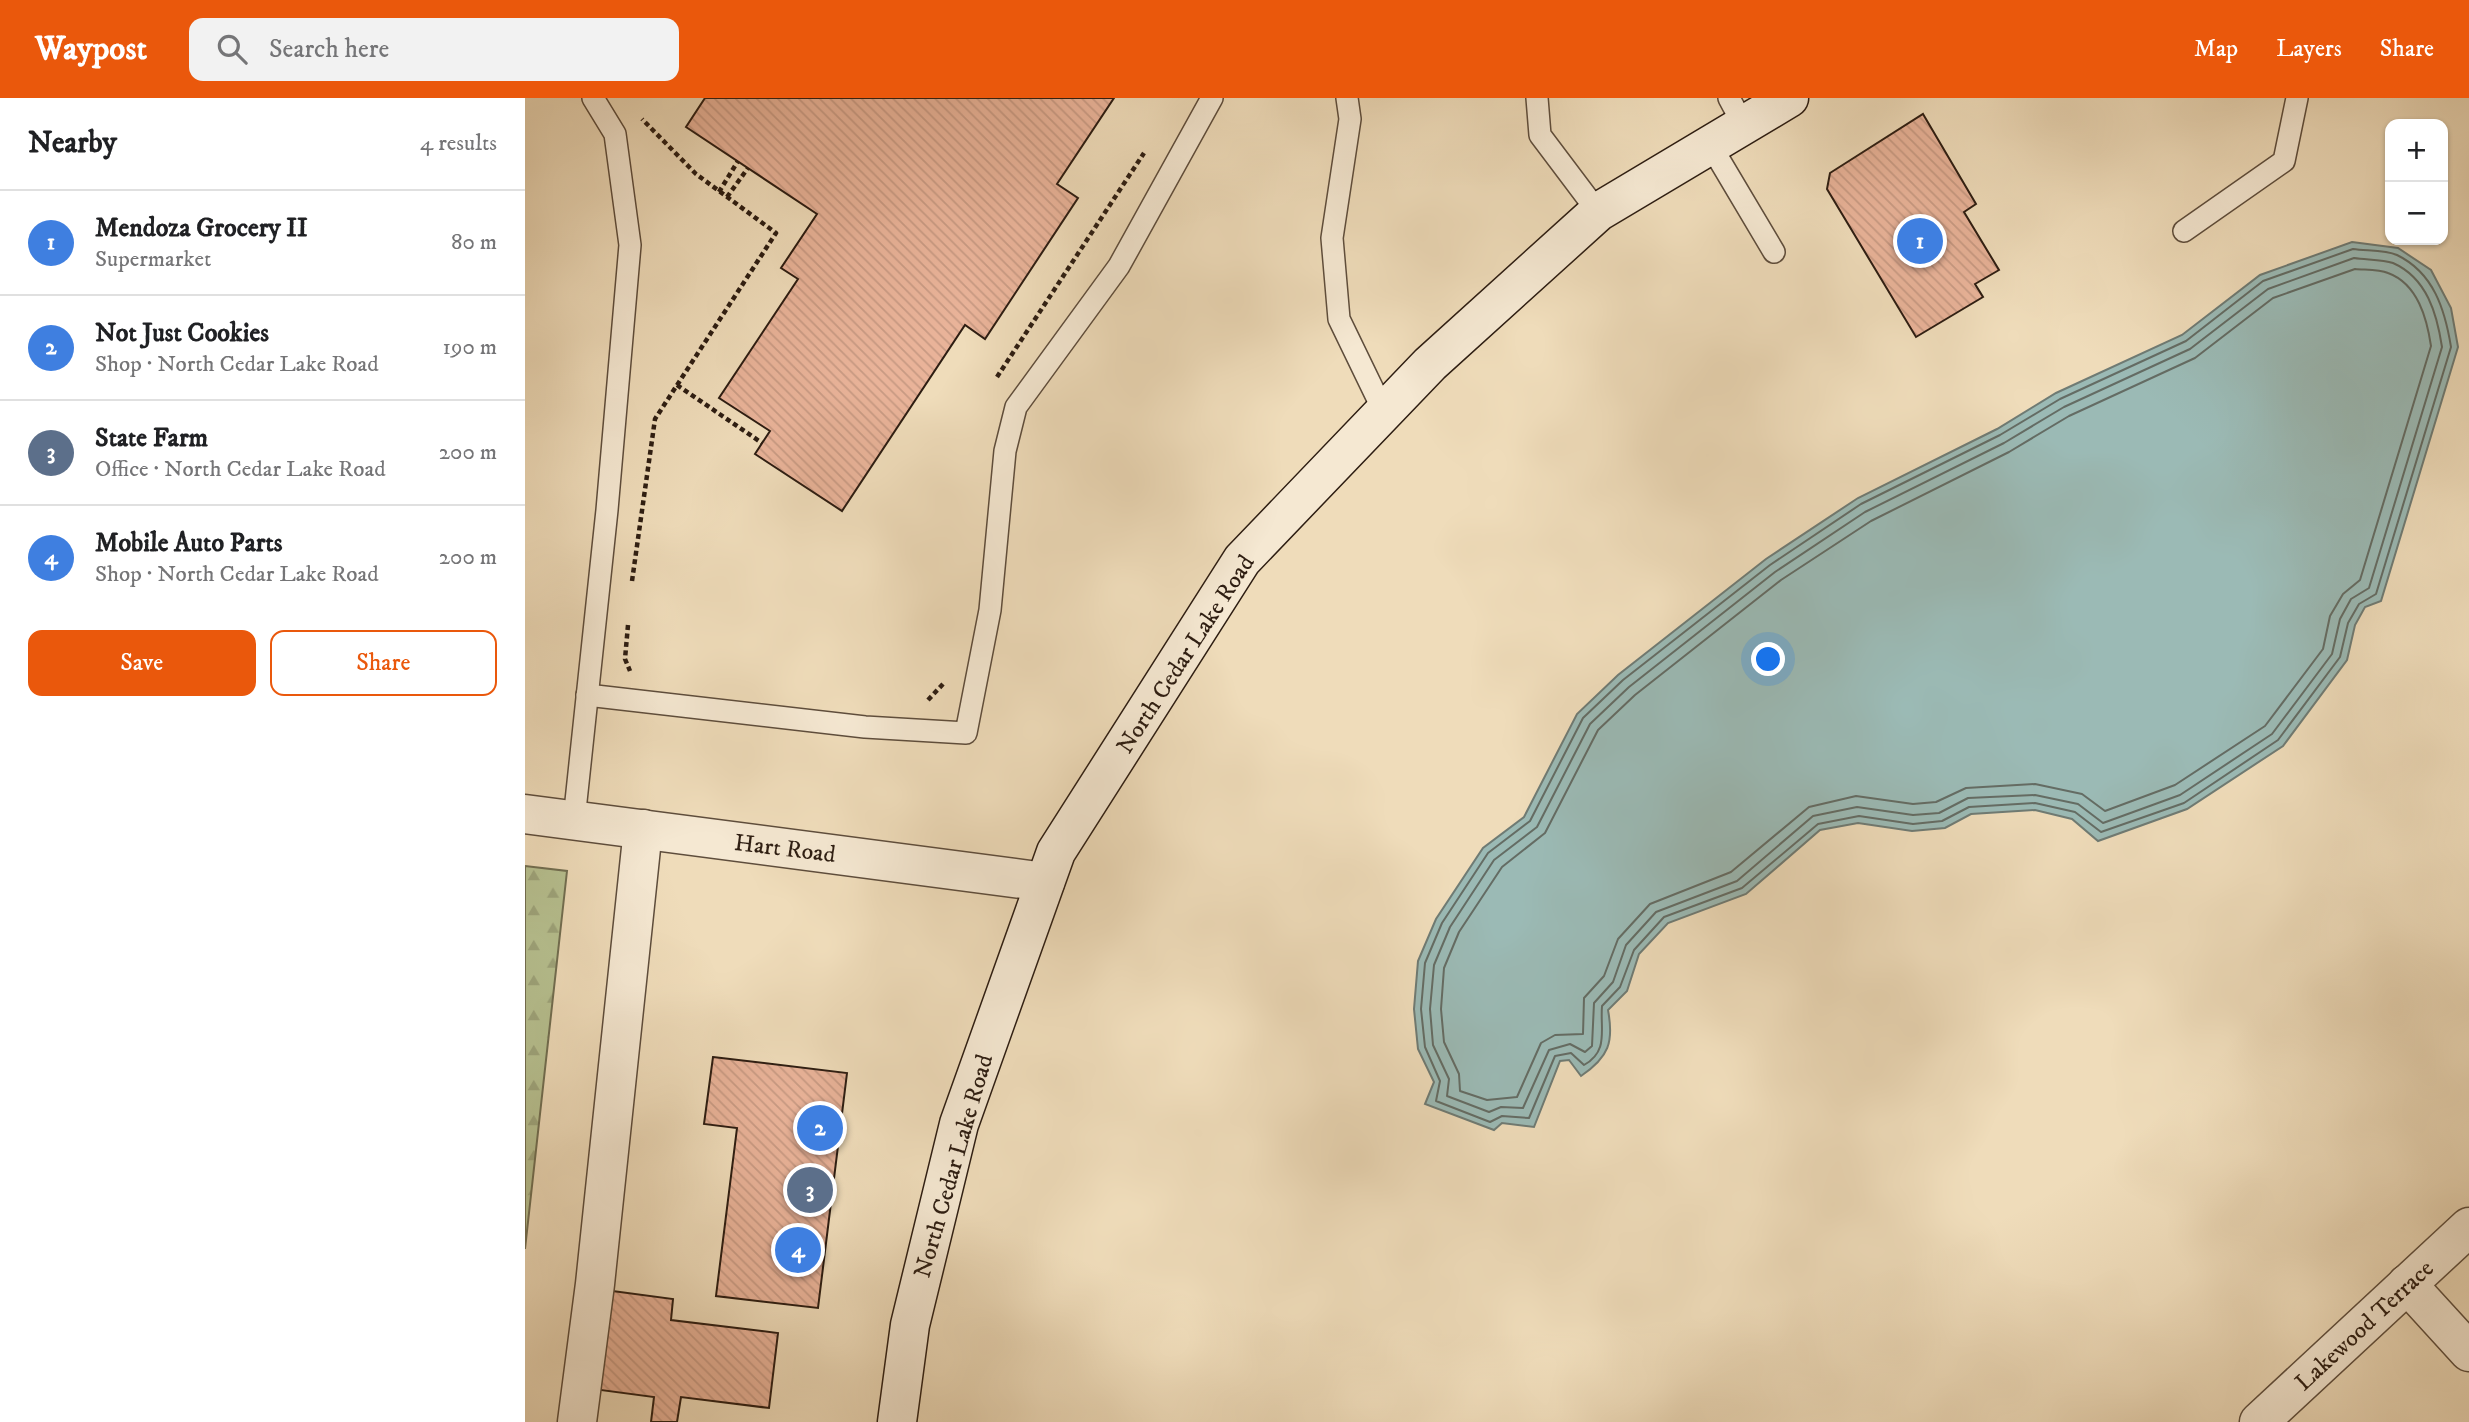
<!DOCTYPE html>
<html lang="en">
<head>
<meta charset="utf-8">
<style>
	body { margin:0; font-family:"IM FELL DW Pica",serif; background:#f2f2f2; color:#202124 }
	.controls { position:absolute; right:21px; top:21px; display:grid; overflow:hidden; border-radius:14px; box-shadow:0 2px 5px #0004 }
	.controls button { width:63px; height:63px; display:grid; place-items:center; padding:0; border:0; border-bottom:2px solid #e0e0e0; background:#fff; color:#202124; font:35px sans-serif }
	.you { position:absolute; left:1244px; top:562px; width:24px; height:24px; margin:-18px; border:5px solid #fff; border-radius:50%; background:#1a73e8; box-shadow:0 0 0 10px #1a73e833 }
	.badge { display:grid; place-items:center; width:46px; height:46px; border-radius:50%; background:#ea580c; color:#fff; font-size:23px; font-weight:700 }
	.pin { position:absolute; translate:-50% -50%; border:4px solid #fff; box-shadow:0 2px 7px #0006 }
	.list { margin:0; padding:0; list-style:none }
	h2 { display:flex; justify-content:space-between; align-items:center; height:91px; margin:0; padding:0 28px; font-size:30px }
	h2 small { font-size:23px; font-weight:400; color:#757577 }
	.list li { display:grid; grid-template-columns:46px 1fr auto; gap:21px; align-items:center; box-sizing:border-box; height:105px; padding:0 28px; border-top:2px solid #e0e0e0 }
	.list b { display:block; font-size:26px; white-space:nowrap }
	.list p { margin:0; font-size:23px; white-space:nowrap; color:#757577 }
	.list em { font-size:23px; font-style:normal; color:#757577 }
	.actions { display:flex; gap:14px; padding:21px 28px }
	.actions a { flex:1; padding:16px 0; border:2px solid #ea580c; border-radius:14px; text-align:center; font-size:24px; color:#ea580c }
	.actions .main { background:#ea580c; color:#fff }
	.icon { flex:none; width:38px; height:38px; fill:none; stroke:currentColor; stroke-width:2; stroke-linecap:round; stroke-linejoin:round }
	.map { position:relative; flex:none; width:1944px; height:1324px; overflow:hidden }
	header { display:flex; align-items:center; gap:42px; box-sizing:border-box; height:98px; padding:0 35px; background:#ea580c; color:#fff }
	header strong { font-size:33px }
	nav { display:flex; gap:38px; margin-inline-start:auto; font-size:24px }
	.search { width:490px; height:63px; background:#f2f2f2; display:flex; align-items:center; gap:18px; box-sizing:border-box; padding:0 24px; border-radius:14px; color:#757577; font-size:26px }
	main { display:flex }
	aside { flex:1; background:#fff }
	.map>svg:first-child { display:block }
</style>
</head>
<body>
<header>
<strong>Waypost</strong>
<div class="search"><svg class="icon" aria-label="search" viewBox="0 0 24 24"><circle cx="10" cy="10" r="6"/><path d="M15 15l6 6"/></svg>Search here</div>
<nav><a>Map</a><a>Layers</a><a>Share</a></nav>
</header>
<main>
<aside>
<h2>Nearby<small>4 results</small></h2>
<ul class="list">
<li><span class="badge" style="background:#3f7fe0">1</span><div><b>Mendoza Grocery II</b><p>Supermarket</p></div><em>80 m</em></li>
<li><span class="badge" style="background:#3f7fe0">2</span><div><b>Not Just Cookies</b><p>Shop · North Cedar Lake Road</p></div><em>190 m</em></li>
<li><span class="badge" style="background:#5c6f8a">3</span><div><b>State Farm</b><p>Office · North Cedar Lake Road</p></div><em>200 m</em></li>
<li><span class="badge" style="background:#3f7fe0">4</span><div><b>Mobile Auto Parts</b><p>Shop · North Cedar Lake Road</p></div><em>200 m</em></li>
</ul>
<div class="actions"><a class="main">Save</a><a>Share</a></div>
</aside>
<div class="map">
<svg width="1944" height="1324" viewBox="0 0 1944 1324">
	<defs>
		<pattern id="forest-firs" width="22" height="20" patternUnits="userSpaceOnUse" patternTransform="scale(1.75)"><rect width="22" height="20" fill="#b7c191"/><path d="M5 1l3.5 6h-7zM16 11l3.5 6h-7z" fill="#9ea57c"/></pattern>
		<pattern id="building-back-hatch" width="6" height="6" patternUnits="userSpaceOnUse" patternTransform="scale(1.75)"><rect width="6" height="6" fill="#e9b399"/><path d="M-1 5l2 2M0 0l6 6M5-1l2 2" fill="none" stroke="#c89a83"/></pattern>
	</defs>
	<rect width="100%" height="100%" fill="#efdcba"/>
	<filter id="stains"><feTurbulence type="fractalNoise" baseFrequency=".00286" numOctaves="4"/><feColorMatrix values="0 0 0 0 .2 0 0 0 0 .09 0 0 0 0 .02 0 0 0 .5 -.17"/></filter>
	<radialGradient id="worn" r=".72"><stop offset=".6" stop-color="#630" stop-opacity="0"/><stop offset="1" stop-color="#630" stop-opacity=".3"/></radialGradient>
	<path fill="url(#forest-firs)" stroke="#726f52" stroke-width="2" d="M0,768L42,773L0,1151Z"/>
	<path fill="#9bbab5" stroke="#6f7b74" stroke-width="2" d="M1827,144L1873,150L1906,172L1926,210L1933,249L1856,503L1840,509L1830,527L1822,562L1758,648L1662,711L1573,743L1547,721L1510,712L1446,716L1420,730L1387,733L1333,725L1295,732L1221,796L1143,825L1114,856L1102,893L1083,912C1089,944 1084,959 1056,978L1044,962L1035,963L1009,1029L977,1025L969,1032L900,1006L909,984L893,951L889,911L893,863L911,821L958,750L999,719L1052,616L1093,577L1241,461L1333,400L1472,331L1531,295L1657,237L1735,177Z"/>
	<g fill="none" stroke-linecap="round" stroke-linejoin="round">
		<g stroke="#646c64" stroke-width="2">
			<path d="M1828,151C1841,153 1860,152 1872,157C1909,175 1920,212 1926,249L1851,496L1834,506L1823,525L1815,559L1753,642L1659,705L1576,734L1550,714L1510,705L1444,709L1417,723L1388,726L1334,718L1293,726L1217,790L1139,819L1109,852L1095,889L1077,908C1075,932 1084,953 1059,967L1046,955L1030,958L1004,1020L977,1018L965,1024L911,1003L915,983L900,949L896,911L900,865L917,825L963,755L1005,723L1058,620L1098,582L1245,467L1336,406L1475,337L1535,301L1661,243L1738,183Z"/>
			<path d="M1829,160C1841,162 1857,161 1868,165C1902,180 1912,216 1917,249L1844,490L1826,501L1815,521L1807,556L1747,636L1655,697L1578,725L1553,706L1510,697L1443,700L1414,715L1388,717L1332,709L1288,718L1212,783L1131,814L1101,847L1088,884L1069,905L1067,948L1060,954L1045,946L1024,952L998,1010L976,1009L964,1014L922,998L924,981L908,947L905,911L909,867L925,829L969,762L1012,729L1065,626L1104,589L1250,474L1340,414L1479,345L1539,309L1665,251L1743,191Z"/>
			<path d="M1830,171C1840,172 1854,171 1863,175C1893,186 1902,221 1906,248L1835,482L1818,496L1805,518L1798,551L1740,628L1650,687L1580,713L1557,696L1510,686L1441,690L1411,704L1388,706L1331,698L1284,709L1206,774L1125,806L1093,841L1079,878L1059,900L1058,936L1030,937L1016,945L992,999L962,1002L935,993L934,976L919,944L916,911L919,870L934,834L977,769L1020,735L1073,632L1110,597L1256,482L1346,423L1484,354L1544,318L1670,260L1748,200Z"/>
		</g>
	</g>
	<g fill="url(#building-back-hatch)" stroke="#2d1d12" stroke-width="2">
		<path d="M180,0H589L532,86L553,100L460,241L440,227L317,413L230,356L245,333L194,300L273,181L256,170L292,116L161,29Z"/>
		<path d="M1398,16L1451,106L1439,114L1474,172L1450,186L1458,199L1391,239L1302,91L1305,75Z"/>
		<path d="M188,959L322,975L293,1210L191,1198L212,1030L179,1026Z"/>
		<path d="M80,1192L148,1201L146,1222L253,1235L244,1310L156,1299L152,1324H126L129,1299L68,1291Z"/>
	</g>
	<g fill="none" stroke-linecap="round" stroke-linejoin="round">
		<g stroke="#5e4d3c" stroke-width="24">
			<g id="service">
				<path d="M822,0L825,21L807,140L814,221L859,314"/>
				<path d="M1012,0L1015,37L1073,114"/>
				<path d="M1204,0L1219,28"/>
				<path d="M1186,48L1249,154"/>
				<path d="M1659,133L1759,63L1772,0"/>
				<path d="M62,597L340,629L441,635L465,512L480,353L491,309L594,168L687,0"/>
				<path d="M49,722L82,412L105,147L90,36L68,0"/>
			</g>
		</g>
		<g stroke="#5e4d3c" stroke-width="41">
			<g id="minor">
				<path d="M0,716L520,784"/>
				<path d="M1882,1186L1944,1254"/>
				<path d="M52,1324L70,1186L118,731"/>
				<path d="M1734,1324L1944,1129"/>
			</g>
		</g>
		<g stroke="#2d1d12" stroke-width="41">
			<path id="secondary" d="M372,1324L385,1227L434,1026L531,754L717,462L905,266L1073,114L1264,0"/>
		</g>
		<g stroke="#2d1d12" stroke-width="4.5" stroke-dasharray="5 3.5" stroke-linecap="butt">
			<path d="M194,94L213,63"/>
			<path d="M202,99L223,70"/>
			<path d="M472,279L619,55"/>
			<path d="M152,287L237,345"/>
			<path d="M107,483L130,321L251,135L171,76L117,21"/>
			<path d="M103,527L100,561L105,573"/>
			<path d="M403,602L418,586"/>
		</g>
		<use href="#service" stroke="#f5e8d2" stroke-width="21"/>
		<use href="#minor" stroke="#f5e8d2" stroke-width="38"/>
		<use href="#secondary" stroke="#f5e8d2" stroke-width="38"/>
	</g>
	<g text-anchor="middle" stroke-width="7" stroke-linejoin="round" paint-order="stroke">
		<g font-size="24" fill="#2d1d12" stroke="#f5e8d2">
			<text transform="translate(660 556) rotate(-57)" y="8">North Cedar Lake Road</text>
			<text transform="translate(260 750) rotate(7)" y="8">Hart Road</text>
			<text transform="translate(428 1068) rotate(-74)" y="8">North Cedar Lake Road</text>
			<text transform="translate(1839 1227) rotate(-43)" y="8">Lakewood Terrace</text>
		</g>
	</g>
	<rect width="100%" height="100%" filter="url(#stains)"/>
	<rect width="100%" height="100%" fill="url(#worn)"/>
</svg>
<div class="controls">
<button>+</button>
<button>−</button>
</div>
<div class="you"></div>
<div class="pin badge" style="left:1395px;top:143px;background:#3f7fe0">1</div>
<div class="pin badge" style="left:295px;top:1030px;background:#3f7fe0">2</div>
<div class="pin badge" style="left:285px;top:1092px;background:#5c6f8a">3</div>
<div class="pin badge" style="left:273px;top:1152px;background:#3f7fe0">4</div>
</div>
</main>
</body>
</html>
